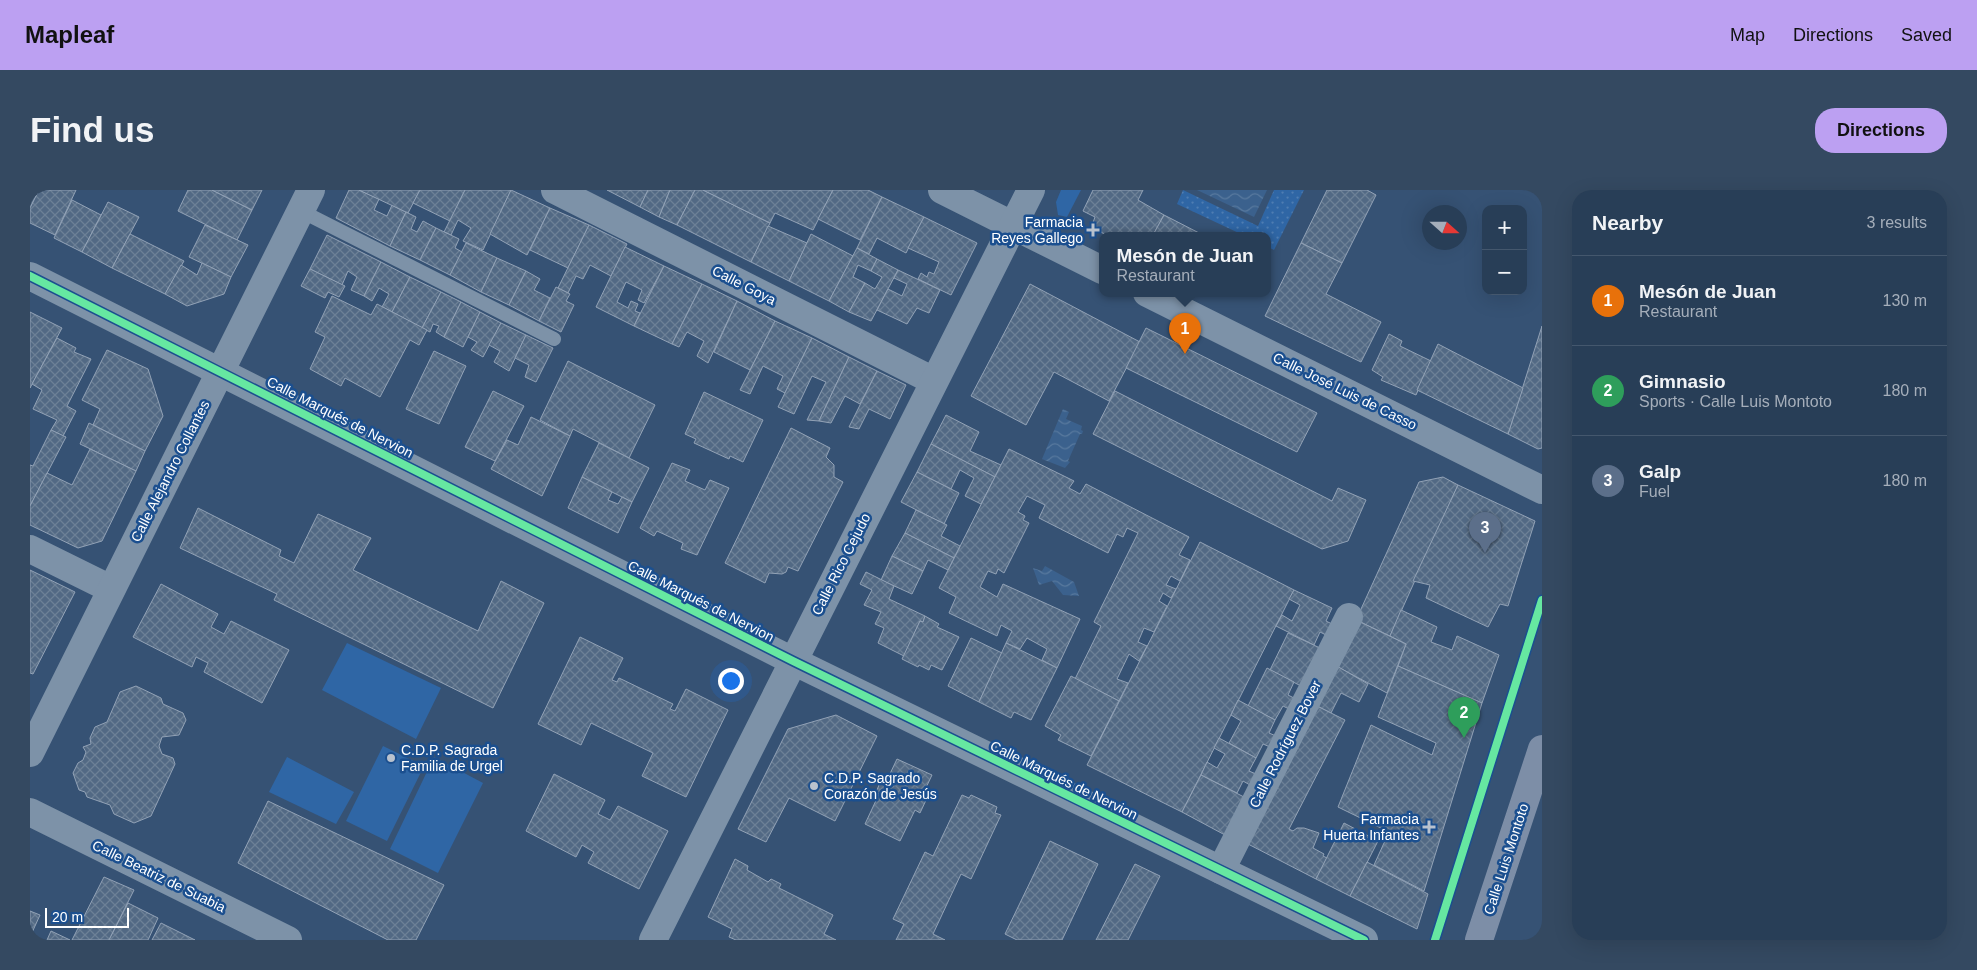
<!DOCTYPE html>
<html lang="en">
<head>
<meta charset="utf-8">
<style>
	body { margin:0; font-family:Arial,sans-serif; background:#344961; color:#f1f3f6 }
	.controls { position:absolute; right:15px; top:15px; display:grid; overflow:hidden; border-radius:10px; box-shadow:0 5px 20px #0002 }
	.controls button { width:45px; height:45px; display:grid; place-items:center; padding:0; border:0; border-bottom:1px solid #44576d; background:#283e57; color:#f1f3f6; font:25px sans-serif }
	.compass { position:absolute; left:1392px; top:15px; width:45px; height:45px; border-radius:50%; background:#283e57; box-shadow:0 5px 20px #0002; rotate:111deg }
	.scale { position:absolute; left:15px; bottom:12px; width:84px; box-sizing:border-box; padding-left:5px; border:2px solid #fff; border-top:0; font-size:14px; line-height:18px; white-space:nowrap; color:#fff; -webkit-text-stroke:4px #1b4f8f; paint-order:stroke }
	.you { position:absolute; left:700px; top:490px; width:18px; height:18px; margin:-12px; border:4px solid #fff; border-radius:50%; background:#1a73e8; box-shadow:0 0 0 8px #1a73e833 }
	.badge { display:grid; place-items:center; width:32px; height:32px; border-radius:50%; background:#bca0f2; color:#fff; font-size:16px; font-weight:700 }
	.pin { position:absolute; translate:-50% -41px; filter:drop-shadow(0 1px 2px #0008) }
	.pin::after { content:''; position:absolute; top:26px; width:18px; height:15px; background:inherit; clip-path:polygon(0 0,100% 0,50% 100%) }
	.popup { position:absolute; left:1069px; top:42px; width:172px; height:65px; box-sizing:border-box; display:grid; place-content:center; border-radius:10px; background:#283e57; filter:drop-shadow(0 1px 4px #0005); font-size:16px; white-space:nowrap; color:#a5aeba }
	.popup b { font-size:19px; color:#f1f3f6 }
	.popup::after { content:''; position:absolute; left:50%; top:100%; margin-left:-10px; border:10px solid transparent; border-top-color:#283e57 }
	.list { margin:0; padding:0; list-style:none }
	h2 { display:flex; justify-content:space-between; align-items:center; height:65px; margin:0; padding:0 20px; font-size:21px }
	h2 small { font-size:16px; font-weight:400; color:#a5aeba }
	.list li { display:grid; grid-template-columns:32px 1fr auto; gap:15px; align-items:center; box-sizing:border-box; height:90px; padding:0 20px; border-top:1px solid #44576d }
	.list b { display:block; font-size:19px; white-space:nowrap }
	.list p { margin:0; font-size:16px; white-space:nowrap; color:#a5aeba }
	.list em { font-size:16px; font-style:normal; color:#a5aeba }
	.map { position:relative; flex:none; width:1512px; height:750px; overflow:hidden; border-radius:20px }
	header { display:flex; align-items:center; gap:30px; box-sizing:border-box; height:70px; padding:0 25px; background:#bca0f2; color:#111 }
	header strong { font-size:24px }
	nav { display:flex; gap:28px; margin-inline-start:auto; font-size:18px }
	.intro { display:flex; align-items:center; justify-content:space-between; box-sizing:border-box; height:120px; padding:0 30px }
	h1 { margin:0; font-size:35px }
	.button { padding:12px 22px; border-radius:20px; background:#bca0f2; color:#111; font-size:18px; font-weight:700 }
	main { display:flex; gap:30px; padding:0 30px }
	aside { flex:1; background:#283e57; border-radius:20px; box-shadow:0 5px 20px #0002 }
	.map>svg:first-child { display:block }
</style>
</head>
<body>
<header>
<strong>Mapleaf</strong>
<nav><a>Map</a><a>Directions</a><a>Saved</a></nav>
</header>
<div class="intro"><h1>Find us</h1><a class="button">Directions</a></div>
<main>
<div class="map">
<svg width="1512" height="750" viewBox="0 0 1512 750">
	<defs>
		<pattern id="grass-dots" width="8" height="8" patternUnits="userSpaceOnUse" patternTransform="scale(1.25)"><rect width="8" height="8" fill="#2f66a5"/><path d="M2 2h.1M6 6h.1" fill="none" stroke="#4e7db2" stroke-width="1.8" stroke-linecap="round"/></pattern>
		<pattern id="water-waves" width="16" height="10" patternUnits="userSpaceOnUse" patternTransform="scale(1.25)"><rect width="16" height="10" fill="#3b618d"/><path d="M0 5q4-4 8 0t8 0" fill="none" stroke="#58799e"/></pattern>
		<pattern id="building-cross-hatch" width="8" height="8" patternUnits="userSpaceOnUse" patternTransform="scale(1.25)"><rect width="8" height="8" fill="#526984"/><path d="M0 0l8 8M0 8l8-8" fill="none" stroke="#6c8096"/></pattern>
	</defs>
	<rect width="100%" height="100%" fill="#365274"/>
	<path fill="url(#grass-dots)" d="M1153,0L1228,36L1244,0H1274L1244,60L1238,57V45H1213L1147,14Z"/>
	<g fill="#2f66a5">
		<path d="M1031,0H1051L1037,27L1028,25L1026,12Z"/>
		<path d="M317,453L411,498L386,549L292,500Z"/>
		<path d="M353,556L394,576L357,651L316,631Z"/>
		<path d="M257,567L324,602L306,634L239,602Z"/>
		<path d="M404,567L453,593L408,683L360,659Z"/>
	</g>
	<g fill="url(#water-waves)">
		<path d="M1167,0H1237L1224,27Z"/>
		<path d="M1033,219L1039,222L1036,229L1052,236L1051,240L1053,241L1052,244H1050L1038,271L1040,272L1035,278L1012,269Z"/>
		<path d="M1015,376L1044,392L1049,406L1033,405L1022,391L1009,395L1003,378L1012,381Z"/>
	</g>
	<g fill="url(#building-cross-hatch)" stroke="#92a2b6">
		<path d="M0,0H9L0,18Z"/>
		<path d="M9,0H46L25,45L0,33V18Z"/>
		<path d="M158,0H182L222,20L207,50L148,21Z"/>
		<path d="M182,0H232L222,20Z"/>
		<path d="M319,0H329L349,9L344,20L357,26L362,15L376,22L360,56L306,28Z"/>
		<path d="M329,0H390L378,23Z"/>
		<path d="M390,0H435L420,31L383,13Z"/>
		<path d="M435,0H481L453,60L433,51L441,38L428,30L421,45L414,42Z"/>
		<path d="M481,0L520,18L497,65L460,44Z"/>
		<path d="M577,0H618L610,17Z"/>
		<path d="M618,0H640L629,27L610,17Z"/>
		<path d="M640,0H665L647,35L629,27Z"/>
		<path d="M665,0H673L740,33L721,72L647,35Z"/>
		<path d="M673,0H803L783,40L745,23L740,33Z"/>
		<path d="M803,0H838L852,7L830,50L788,29Z"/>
		<path d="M1063,0H1113L1108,10L1134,25L1123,45H1077L1061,38L1065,27L1053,21Z"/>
		<path d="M1297,0H1337L1346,5L1312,73L1271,53Z"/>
		<path d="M852,7L894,27L876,63L847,48L839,64L827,58Z"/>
		<path d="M42,10L71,25L52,62L24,48Z"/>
		<path d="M78,12L109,27L82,78L52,62Z"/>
		<path d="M520,18L559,35L538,78L500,60Z"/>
		<path d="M376,22L386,27L381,39L387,42L393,31L406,38L390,70L360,56Z"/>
		<path d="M1134,25L1173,45H1123Z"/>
		<path d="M894,27L947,53L921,105L888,89L891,83L897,87L899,82L904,84L909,72L878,58Z"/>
		<path d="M175,35L218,55L201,87L159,67Z"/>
		<path d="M559,35L597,54L581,86L560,75L553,89L546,86L538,103L528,98Z"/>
		<path d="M738,36L777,53L759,91L721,72Z"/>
		<path d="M406,38L429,49L425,58L432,62L420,85L390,70Z"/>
		<path d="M100,44L154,71L135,104L82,78Z"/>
		<path d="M781,44L823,66L799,111L759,91Z"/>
		<path d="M297,45L351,72L334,106L321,100L327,87L318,81L312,95L280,79Z"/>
		<path d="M436,53L467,68L451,102L420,85Z"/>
		<path d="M1271,53L1312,73L1296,104L1351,132L1331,172L1235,126Z"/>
		<path d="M595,57L634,76L614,113L608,110L612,100L596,92L587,112L598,118L601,111L608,114L605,121L610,123L604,136L566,117Z"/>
		<path d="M827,58L847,69L841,81L828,75L823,87L835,93L819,122L799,111Z"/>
		<path d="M467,68L496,81L479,115L451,102Z"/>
		<path d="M847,69L868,80L841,131L819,122L835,93L845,99L852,87L841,81Z"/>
		<path d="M351,72L380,87L362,122L352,117L359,104L349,98L342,111L334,106Z"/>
		<path d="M172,73L201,87L194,104L157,116L135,104L151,75L167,85Z"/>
		<path d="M634,76L672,94L642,154L604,136Z"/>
		<path d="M280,79L315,96L309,107L298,102L295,108L271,96Z"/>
		<path d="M868,80L910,100L899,123L887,118L877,134L847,120L858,99L872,106L877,94L864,88Z"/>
		<path d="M496,81L510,89L504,100L520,108L509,131L479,115Z"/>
		<path d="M380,87L411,102L392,138L362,122Z"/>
		<path d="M672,94L707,111L678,173L667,166L674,151L657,142L649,157L642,154Z"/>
		<path d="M1000,94L1110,152L1079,211L1024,182L996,235L941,206Z"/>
		<path d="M526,97L540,104L536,111L544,115L531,142L509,131Z"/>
		<path d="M411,102L431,112L414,147L406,142L409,136L403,134L400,142L392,138Z"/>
		<path d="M302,106L341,125L347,114L397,140L389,155L380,150L350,207L315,188L311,196L280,179L295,147L285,142Z"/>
		<path d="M707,111L745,131L720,180L684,162Z"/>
		<path d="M431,112L450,122L433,157L414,147Z"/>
		<path d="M0,122L32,138L0,198Z"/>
		<path d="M450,122L471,133L453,167L441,160L447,152L438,147Z"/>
		<path d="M745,131L782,148L755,203L747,199L753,186L733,176L720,204L710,200Z"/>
		<path d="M471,133L496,145L479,181L464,172L470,161L459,155Z"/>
		<path d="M1512,136V258L1508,259L1478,244Z"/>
		<path d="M1116,138L1287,223L1267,262L1096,178Z"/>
		<path d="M1359,144L1372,151L1370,156L1401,171L1386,205L1351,190L1353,187L1342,180Z"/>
		<path d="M496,145L523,158L506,192L495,187L499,175L485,168Z"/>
		<path d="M27,148L46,158L44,162L61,169L37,216L46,221L33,246L21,240L27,230L3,219L12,200L2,194Z"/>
		<path d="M782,148L819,167L789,231L777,230L796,192L782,186L764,224L748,217Z"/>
		<path d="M1408,154L1493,198L1478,244L1387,200Z"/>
		<path d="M77,160L118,179L133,226L115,261L63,235L70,219L52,210Z"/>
		<path d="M404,161L436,176L409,234L376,219Z"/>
		<path d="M819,167L847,181L830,214L815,206L801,233L789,231Z"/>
		<path d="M538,171L625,215L599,268L543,239L540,246L510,230Z"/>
		<path d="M847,181L876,195L860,229L839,219L829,239L819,237Z"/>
		<path d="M463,201L494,216L465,271L435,257Z"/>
		<path d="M1085,201L1302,311L1308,298L1336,310L1318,351L1292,359L1063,244Z"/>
		<path d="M674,202L733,230L713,272L700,266L699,269L664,253L666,249L655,244Z"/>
		<path d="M916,225L949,242L940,261L971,275L965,287L901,254Z"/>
		<path d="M501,227L540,246L512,306L461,279L477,250L488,255Z"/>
		<path d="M59,233L115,261L106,281L50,254Z"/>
		<path d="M761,238L800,258L796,267L804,275V287L813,292L768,381L758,377L756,382L752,384L739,383L735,393L695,373Z"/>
		<path d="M21,240L36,247L0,316V275L3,276Z"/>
		<path d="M569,253L619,278L602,312L552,287Z"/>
		<path d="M901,254L965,287L951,314L935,306L944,288L930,280L921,299L887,282Z"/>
		<path d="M60,259L106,281L72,351L48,358L0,335V316L17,283L42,295Z"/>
		<path d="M979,259L1044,291L1039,298L1050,304L1056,294L1159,347L1149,365L1160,370L1150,391L1141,386L1136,395L1146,399L1141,408L1133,403L1129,411L1137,416L1124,442L1114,438L1108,452L1117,456L1109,471L1099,464L1087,489L1098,493L1089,511L1045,489L1071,436L1064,432L1108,343L1097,338L1093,347L1087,344L1078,363L1009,328L1015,315L997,306L988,322L995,326L993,330L999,333L974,383L968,379L966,384L958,381L950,397L967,407L973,394L1050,429L1027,478L1012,470L1017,459L997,448L990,459L976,453L982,441L971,435L967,446L919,423L926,407L909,398Z"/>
		<path d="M642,273L660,280L655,291L675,300L680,290L699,298L667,365L651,359L653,353L627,341L624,346L610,338Z"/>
		<path d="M887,282L929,303L914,334L871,312Z"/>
		<path d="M552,287L582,302L578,310L588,314L592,307L602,312L588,343L538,318Z"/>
		<path d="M1413,287L1428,295L1360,446L1326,430L1389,292Z"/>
		<path d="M1428,295L1505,331L1478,416L1470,414L1458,437L1396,408L1400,395L1383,391Z"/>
		<path d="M168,318L251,360L249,366L264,373L288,324L341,348L323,380L448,441L471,391L514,413L463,518L244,410L247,404L150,358Z"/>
		<path d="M886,320L917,335L911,346L930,356L924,368L875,343Z"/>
		<path d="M875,343L924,368L918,380L898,370L893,381L862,366Z"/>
		<path d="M1170,352L1264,400L1152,622L1057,575Z"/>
		<path d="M862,366L893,381L882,404L851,390Z"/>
		<path d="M0,380L45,402L3,484L0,483Z"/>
		<path d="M836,382L864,396L859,409L895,426L893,432L890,431L874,466L848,453L854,438L845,434L851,422L834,415L842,400L830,394Z"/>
		<path d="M131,394L188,424L181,437L194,444L201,431L259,460L232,513L174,482L178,473L166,467L162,477L103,447Z"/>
		<path d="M1264,400L1302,418L1296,431L1302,434L1296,445L1290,442L1284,455L1246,436L1252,425L1262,431L1270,415L1259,409Z"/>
		<path d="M1371,420L1407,437L1401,452L1422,460L1427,446L1469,465L1452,513L1368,476L1376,454L1360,446Z"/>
		<path d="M895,426L909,434L907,437L929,447L912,480L901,475L899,480L889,475L888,477L872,469L890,431L893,432Z"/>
		<path d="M1328,431L1376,454L1357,503L1306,476Z"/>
		<path d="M1258,443L1290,458L1271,496L1240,480Z"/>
		<path d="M550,447L593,468L582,490L587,492L589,488L643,514L640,519L645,521L656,499L698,520L656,607L612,586L623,563L561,533L551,555L508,534Z"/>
		<path d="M941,448L972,463L949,512L918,496Z"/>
		<path d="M976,453L1027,478L1001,530L984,522L981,528L949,512Z"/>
		<path d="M1305,475L1338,494L1329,512L1311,503L1301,523L1285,515Z"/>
		<path d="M1368,476L1452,513L1394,701L1344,675L1359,642L1308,617L1341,535L1402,565L1406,553L1348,527Z"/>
		<path d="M1237,478L1264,492L1258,505L1264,508L1259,519L1253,516L1245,530L1218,516Z"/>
		<path d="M1041,486L1089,511L1061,566L1028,550L1031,545L1015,536Z"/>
		<path d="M106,496L131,508L133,514L153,523L156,530L149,545L132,547L129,556L132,564L143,568L145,574L121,626L104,633L84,624L80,615L57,607L55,602L49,600L43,583L48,573L53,570L56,562L53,557L61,554L60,548L65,537L77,532L90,502Z"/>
		<path d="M1208,510L1245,530L1239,543L1246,546L1240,557L1233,554L1226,568L1199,553L1211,531L1201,525Z"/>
		<path d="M1285,515L1315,530L1259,639L1263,641L1267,638H1274L1289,643L1283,658L1294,664L1293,666L1297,668L1286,689L1216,653Z"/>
		<path d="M806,525L847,546L805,631L759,608L736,652L708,639L758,539Z"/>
		<path d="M1189,548L1226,568L1219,581L1226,584L1220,595L1213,591L1207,603L1171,585L1177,572L1187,578L1195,564L1184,558Z"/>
		<path d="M867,569L902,585L892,606L897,608L890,623L885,620L870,651L835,634L849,604L846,602L853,586L858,588Z"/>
		<path d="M524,584L575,610L568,624L580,630L588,616L638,641L609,699L558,673L564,662L552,655L546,667L496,641Z"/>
		<path d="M1171,585L1214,607L1195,645L1152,622Z"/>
		<path d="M932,605L939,608L941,605L967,617L965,623L971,625L941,689L931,684L903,744L915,750H866L874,734L863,729L895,662L903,666Z"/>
		<path d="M238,611L414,695L386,750H358L208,673Z"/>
		<path d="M1314,633L1348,651L1320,706L1286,689Z"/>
		<path d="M1020,651L1068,674L1032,750H987L975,744Z"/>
		<path d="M705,669L718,676L717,680L738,692L741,689L751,694L749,698L803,725L794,744L806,750H706L699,747L702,739L678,727Z"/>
		<path d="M1337,672L1398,704L1387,739L1320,706Z"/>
		<path d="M1105,674L1130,686L1098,750H1066Z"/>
		<path d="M74,687L104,700L79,750H42Z"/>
		<path d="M98,713L128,728L118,750H79Z"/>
		<path d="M0,721L10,725L0,747Z"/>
		<path d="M131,733L165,750H122Z"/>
		<path d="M21,741L40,750H17Z"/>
	</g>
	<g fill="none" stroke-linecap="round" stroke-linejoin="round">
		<path stroke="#7d92a8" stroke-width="14" d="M271,21L524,149"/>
		<g stroke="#7d92a8" stroke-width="28">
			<path d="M525,0L904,191"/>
			<path d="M912,0L1072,80"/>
			<path d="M0,86L763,471L1334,750"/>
			<path d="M1117,103L1512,300"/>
			<path d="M0,359L81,399"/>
			<path d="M0,563L281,0"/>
			<path d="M0,622L258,750"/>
			<path d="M1191,680L1319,427"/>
			<path d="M623,750L1001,0"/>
		</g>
		<path stroke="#7d8ea7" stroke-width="28" d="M1449,750L1512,559"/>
		<g stroke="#1b4f8f" stroke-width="11">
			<g id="cycleway">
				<path d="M0,86L763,471L1334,750"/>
				<path d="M1405,750L1512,410"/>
			</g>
		</g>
		<use href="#cycleway" stroke="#66e7a1" stroke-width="8"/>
	</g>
	<g fill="#b9c2ce" stroke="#1b4f8f" stroke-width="2">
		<path d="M1060.5 32.5h5v5h5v5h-5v5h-5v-5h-5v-5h5z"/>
		<circle cx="361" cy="568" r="5"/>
		<circle cx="784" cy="596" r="5"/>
		<path d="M1396.5 629.5h5v5h5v5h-5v5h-5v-5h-5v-5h5z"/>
	</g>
	<g text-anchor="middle" stroke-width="5" stroke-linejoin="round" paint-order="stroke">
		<g font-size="14" fill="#fff" stroke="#1b4f8f" text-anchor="end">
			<text x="1053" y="37">Farmacia<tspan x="1053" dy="16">Reyes Gallego</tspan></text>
			<text x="371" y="565" text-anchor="start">C.D.P. Sagrada<tspan x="371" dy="16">Familia de Urgel</tspan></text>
			<text x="794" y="593" text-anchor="start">C.D.P. Sagrado<tspan x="794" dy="16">Corazón de Jesús</tspan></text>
			<text x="1389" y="634">Farmacia<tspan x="1389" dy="16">Huerta Infantes</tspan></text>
		</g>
		<g font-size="14" fill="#fff" stroke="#1b4f8f">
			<text transform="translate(714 95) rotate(27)" y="5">Calle Goya</text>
			<text transform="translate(1315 201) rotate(26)" y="5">Calle José Luis de Casso</text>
			<text transform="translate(310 227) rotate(27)" y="5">Calle Marqués de Nervion</text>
			<text transform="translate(140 281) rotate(-63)" y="5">Calle Alejandro Collantes</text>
			<text transform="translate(811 374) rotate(-63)" y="5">Calle Rico Cejudo</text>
			<text transform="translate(671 411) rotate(27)" y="5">Calle Marqués de Nervion</text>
			<text transform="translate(1255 554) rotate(-63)" y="5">Calle Rodríguez Bover</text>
			<text transform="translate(1034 590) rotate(26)" y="5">Calle Marqués de Nervion</text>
			<text transform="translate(1476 669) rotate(-72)" y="5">Calle Luis Montoto</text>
			<text transform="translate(129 686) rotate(26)" y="5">Calle Beatriz de Suabia</text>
		</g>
	</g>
</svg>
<div class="controls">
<button>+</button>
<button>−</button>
</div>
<svg class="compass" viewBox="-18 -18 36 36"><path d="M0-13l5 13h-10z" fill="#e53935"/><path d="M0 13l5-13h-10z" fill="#a5aeba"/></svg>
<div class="scale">20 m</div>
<div class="you"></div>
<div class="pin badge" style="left:1155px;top:164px;background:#e8710a">1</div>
<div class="popup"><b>Mesón de Juan</b>Restaurant</div>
<div class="pin badge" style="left:1434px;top:548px;background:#2e9e5b">2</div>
<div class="pin badge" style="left:1455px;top:363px;background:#5c6f8a">3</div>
</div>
<aside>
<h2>Nearby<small>3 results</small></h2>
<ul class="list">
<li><span class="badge" style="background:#e8710a">1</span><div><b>Mesón de Juan</b><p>Restaurant</p></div><em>130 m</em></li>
<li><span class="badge" style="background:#2e9e5b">2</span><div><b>Gimnasio</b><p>Sports · Calle Luis Montoto</p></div><em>180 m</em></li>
<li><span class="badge" style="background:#5c6f8a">3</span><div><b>Galp</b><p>Fuel</p></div><em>180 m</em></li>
</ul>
</aside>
</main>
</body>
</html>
